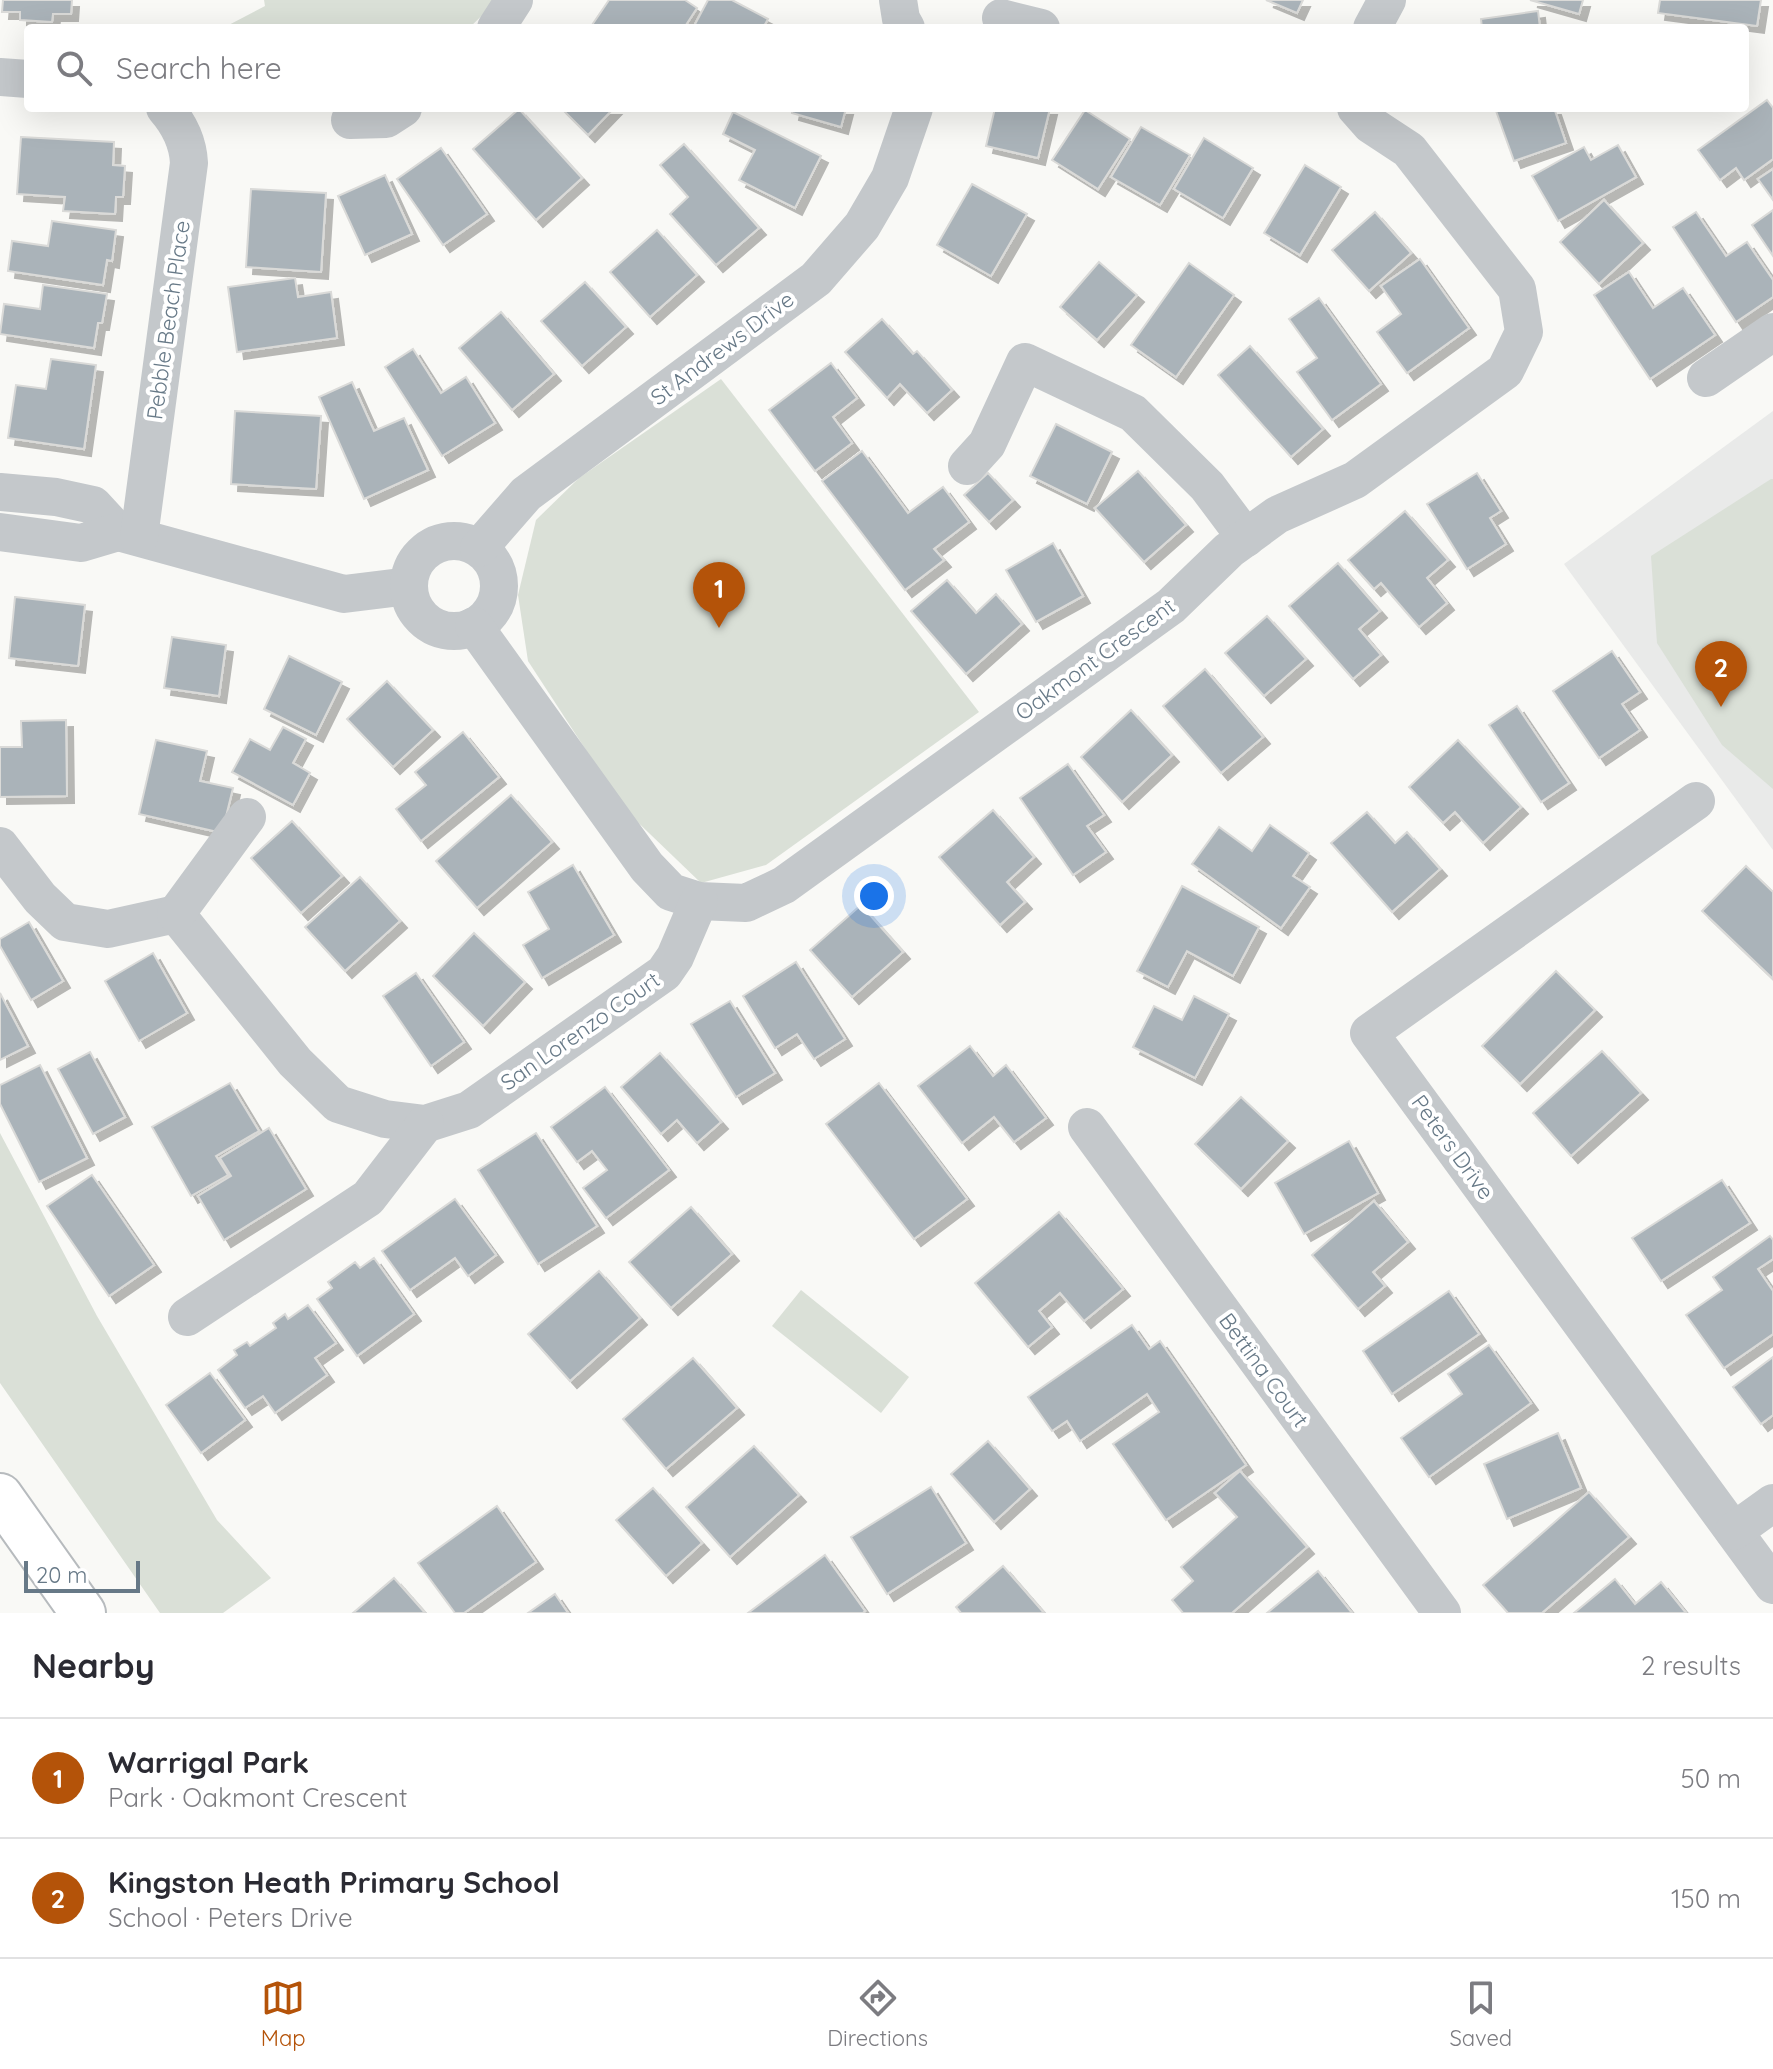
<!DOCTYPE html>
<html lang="en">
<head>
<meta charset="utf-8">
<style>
	body { margin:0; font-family:Quicksand,sans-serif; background:#f2f2f3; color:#2b2b33 }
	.scale { position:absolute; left:24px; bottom:20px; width:116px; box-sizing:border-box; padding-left:8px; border:4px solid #677987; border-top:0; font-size:22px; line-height:28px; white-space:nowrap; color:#677987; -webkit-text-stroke:6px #fff; paint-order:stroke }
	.you { position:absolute; left:874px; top:896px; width:28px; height:28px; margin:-20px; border:6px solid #fff; border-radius:50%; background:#1a73e8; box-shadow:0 0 0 12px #1a73e833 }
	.badge { display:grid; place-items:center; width:52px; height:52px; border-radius:50%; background:#b45309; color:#fff; font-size:26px; font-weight:700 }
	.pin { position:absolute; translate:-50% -66px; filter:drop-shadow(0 2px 4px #0008) }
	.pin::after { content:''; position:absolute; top:42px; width:28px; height:24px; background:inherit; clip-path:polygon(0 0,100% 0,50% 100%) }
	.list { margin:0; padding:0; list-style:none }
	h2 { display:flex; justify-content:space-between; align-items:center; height:104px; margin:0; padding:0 32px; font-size:34px }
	h2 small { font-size:26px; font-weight:400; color:#7c7c81 }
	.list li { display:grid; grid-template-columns:52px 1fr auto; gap:24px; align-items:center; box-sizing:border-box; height:120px; padding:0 32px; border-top:2px solid #e1e1e2 }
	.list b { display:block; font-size:30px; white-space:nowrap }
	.list p { margin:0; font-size:26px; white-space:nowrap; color:#7c7c81 }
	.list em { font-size:26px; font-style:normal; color:#7c7c81 }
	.icon { flex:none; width:44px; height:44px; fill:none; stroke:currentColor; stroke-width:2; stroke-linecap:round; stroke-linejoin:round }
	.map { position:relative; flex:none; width:1773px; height:1613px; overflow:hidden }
	.search { position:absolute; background:#fff; box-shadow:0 8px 32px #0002; left:24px; right:24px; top:24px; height:88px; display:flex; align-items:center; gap:20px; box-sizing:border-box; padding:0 28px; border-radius:8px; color:#7c7c81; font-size:30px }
	.sheet { height:344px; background:#fff }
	nav { display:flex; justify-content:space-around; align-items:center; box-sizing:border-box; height:112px; border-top:2px solid #e1e1e2; background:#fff; font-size:22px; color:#7c7c81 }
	nav a { display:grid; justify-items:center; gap:4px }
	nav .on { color:#b45309 }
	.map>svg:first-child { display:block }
</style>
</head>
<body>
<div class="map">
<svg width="1773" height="1613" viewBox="0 0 1773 1613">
	<defs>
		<filter id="shadow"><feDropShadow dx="7" dy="7" stdDeviation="0" flood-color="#0004"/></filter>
	</defs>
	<rect width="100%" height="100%" fill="#f9f9f6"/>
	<path fill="#e9eae9" d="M1773,411V850L1564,564Z"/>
	<g fill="#dae0d7">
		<path d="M264,0H498L469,28H223L265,6Z"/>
		<path d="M721,379L979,712L766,865L701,883L625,810L528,661L518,595L536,520L579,478Z"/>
		<path d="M1771,479H1773V789L1722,745L1657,643L1651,556Z"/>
		<path d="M0,1133L97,1316L217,1520L271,1578L223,1613H160L0,1383Z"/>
		<path d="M801,1290L909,1377L881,1413L772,1326Z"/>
	</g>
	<g fill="#aab3b9" stroke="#dadad8" stroke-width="2" filter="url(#shadow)">
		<path d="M3,0H72L71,14H53L52,22L20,20V12H2Z"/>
		<path d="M609,0H685L697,8L684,28H590Z"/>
		<path d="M708,0H732L768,19L763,28H693Z"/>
		<path d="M1266,0H1303L1297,13Z"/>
		<path d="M1530,0H1583L1579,14Z"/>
		<path d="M1660,0H1761L1757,26L1658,13Z"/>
		<path d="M1538,11L1540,28H1482L1481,19Z"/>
		<path d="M1767,100L1773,108V159L1744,180L1736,168L1720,180L1698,150Z"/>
		<path d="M561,108H614L588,135Z"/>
		<path d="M793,108H846L841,127L792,113Z"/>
		<path d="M995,108H1050L1038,158L986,146Z"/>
		<path d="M1495,108H1554L1566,143L1514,161Z"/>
		<path d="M519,109L582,178L536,220L473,149Z"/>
		<path d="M1085,110L1130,139L1098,189L1052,160Z"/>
		<path d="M733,112L821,156L795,208L739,180L755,150L723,134Z"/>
		<path d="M1141,127L1190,155L1160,205L1111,177Z"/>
		<path d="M21,137L114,142L113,165L125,166L123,197H116L115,214L63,211L65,197L17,194Z"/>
		<path d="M1204,138L1253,168L1223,218L1174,189Z"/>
		<path d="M684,144L759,228L716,265L670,214L688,197L660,165Z"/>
		<path d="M1618,145L1636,177L1558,221L1532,176L1584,147L1591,160Z"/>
		<path d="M441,148L487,214L443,245L397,179Z"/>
		<path d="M1305,165L1341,187L1300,255L1264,233Z"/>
		<path d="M1773,169V200L1758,179Z"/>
		<path d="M385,175L412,234L365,255L338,196Z"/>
		<path d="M972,184L1027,214L991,276L937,245Z"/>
		<path d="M251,189L326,193L321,272L246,267Z"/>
		<path d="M1604,200L1643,243L1599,284L1560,242Z"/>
		<path d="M1773,210V256L1752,225Z"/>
		<path d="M1375,212L1411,253L1369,291L1332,250Z"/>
		<path d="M1696,212L1726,256L1747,242L1773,280V297L1736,322L1673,227Z"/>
		<path d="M52,221L116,230L112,261L107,260L103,285L8,271L12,241L48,246Z"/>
		<path d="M657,230L697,275L650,317L610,272Z"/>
		<path d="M1420,259L1469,328L1407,373L1377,332L1401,314L1381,286Z"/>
		<path d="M1099,262L1137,295L1097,340L1060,307Z"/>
		<path d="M1189,263L1234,295L1176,377L1131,345Z"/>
		<path d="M1629,272L1653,308L1683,288L1715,335L1650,379L1594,295Z"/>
		<path d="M295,278L298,297L331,292L337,338L237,352L228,287Z"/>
		<path d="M585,282L626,327L582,366L541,321Z"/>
		<path d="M43,285L107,294L102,323H98L94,348L0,334L4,304L40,309Z"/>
		<path d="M1319,298L1381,384L1332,420L1297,372L1317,358L1289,319Z"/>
		<path d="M501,312L554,374L512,410L459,348Z"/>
		<path d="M882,319L913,354L917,351L952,390L927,413L900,384L887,398L845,352Z"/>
		<path d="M1250,346L1323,429L1291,457L1218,375Z"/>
		<path d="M413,349L441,393L466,377L495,423L442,456L385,367Z"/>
		<path d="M51,359L96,365L84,449L8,438L16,385L46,389Z"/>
		<path d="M831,363L857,398L833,417L852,443L815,471L769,410Z"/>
		<path d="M352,382L374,431L404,418L428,470L364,499L319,397Z"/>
		<path d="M235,411L321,416L316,489L231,484Z"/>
		<path d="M1056,424L1112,452L1087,504L1030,476Z"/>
		<path d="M862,451L908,513L943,487L969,522L934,549L944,560L905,590L822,481Z"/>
		<path d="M1138,471L1186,525L1144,562L1095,508Z"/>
		<path d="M988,473L1013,500L989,522L964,495Z"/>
		<path d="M1477,473L1501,511L1490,518L1506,544L1467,569L1427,504Z"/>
		<path d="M1405,511L1448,560L1427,578L1447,603L1419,627L1381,583L1374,589L1348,560Z"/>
		<path d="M1053,543L1083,596L1036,622L1006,570Z"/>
		<path d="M1338,563L1380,611L1359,629L1381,655L1353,679L1289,606Z"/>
		<path d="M947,580L976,613L996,594L1022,624L966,674L911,611Z"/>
		<path d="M15,597L85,605L78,666L9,658Z"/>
		<path d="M1267,616L1306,659L1264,696L1225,653Z"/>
		<path d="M172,637L226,645L219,696L164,688Z"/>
		<path d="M1612,651L1640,692L1622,704L1640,730L1599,758L1553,691Z"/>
		<path d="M289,656L342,682L316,735L264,709Z"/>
		<path d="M1205,669L1263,737L1221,773L1163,706Z"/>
		<path d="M387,681L433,730L393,767L347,719Z"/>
		<path d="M1517,706L1569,783L1541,802L1489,725Z"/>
		<path d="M1131,710L1172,755L1122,802L1081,757Z"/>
		<path d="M66,720L67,796L0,797V747H22L21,721Z"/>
		<path d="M283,727L306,739L293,763L310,773L293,805L232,772L250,739L270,750Z"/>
		<path d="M463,732L499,777L421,841L396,809L426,785L415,772Z"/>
		<path d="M156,740L207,751L200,781L233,788L222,833L139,814Z"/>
		<path d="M1458,740L1521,807L1483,843L1455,812L1443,823L1409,787Z"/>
		<path d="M1068,764L1104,815L1087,826L1106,852L1073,875L1020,798Z"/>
		<path d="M511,795L552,842L477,908L436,861Z"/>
		<path d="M993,810L1034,857L1007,882L1025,902L1000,925L939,857Z"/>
		<path d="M1367,812L1395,843L1407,832L1440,869L1392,912L1331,843Z"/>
		<path d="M292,821L342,876L301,913L251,858Z"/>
		<path d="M1270,825L1309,853L1293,876L1310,887L1281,928L1192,864L1219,827L1252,851Z"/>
		<path d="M573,865L614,935L542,978L523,945L549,929L528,892Z"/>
		<path d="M1746,866L1773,892V979L1702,911Z"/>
		<path d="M360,877L400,921L345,971L305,927Z"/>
		<path d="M1182,886L1259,927L1233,976L1187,951L1168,987L1137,971Z"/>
		<path d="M861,905L903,952L852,997L810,950Z"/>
		<path d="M29,922L63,981L31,1000L0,946V939Z"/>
		<path d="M474,933L525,982L483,1026L433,976Z"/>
		<path d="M153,953L187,1013L139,1041L105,981Z"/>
		<path d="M796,962L845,1039L814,1059L797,1034L775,1048L743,996Z"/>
		<path d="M1556,971L1595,1010L1520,1084L1482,1046Z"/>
		<path d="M416,973L464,1042L431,1066L383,996Z"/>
		<path d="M0,993L28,1046L0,1060Z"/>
		<path d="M1194,996L1229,1014L1195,1078L1133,1047L1154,1006L1182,1020Z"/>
		<path d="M730,1001L775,1073L736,1097L691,1024Z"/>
		<path d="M970,1046L993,1076L1006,1065L1046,1118L1014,1142L994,1117L962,1143L918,1086Z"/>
		<path d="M1602,1051L1641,1093L1571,1156L1533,1113Z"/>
		<path d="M90,1052L125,1117L93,1134L58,1069Z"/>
		<path d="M660,1053L721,1122L697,1143L677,1120L661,1134L621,1087Z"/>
		<path d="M40,1065L87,1158L39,1182L0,1104V1085Z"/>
		<path d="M230,1083L259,1131L216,1156L228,1175L191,1196L152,1127Z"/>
		<path d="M879,1083L967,1199L914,1239L826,1124Z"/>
		<path d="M605,1087L669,1170L606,1218L583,1188L607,1170L592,1151L577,1162L551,1127Z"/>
		<path d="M1241,1097L1288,1141L1241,1189L1195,1144Z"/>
		<path d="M269,1128L306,1189L224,1240L198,1196L231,1176L220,1158Z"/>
		<path d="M536,1133L597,1226L538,1264L478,1170Z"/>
		<path d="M1349,1141L1378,1193L1304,1234L1275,1183Z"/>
		<path d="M92,1175L154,1265L109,1296L47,1206Z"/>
		<path d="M1722,1180L1750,1223L1661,1281L1632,1238Z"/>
		<path d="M455,1199L496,1255L468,1276L455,1258L410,1290L382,1251Z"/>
		<path d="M1374,1201L1408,1242L1373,1272L1385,1286L1358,1309L1312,1255Z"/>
		<path d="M691,1207L732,1254L671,1308L629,1262Z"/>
		<path d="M1059,1212L1123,1289L1084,1321L1060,1293L1039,1311L1052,1327L1028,1347L975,1283Z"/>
		<path d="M1770,1236L1773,1240V1259L1758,1269L1773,1291V1334L1724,1368L1686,1315L1722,1290L1713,1277Z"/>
		<path d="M374,1258L414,1314L357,1356L317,1299L332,1288L328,1282L355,1262L360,1268Z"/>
		<path d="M599,1271L640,1318L570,1381L528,1334Z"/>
		<path d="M1449,1291L1479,1334L1392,1394L1363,1351Z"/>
		<path d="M308,1305L336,1343L315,1358L327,1375L275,1413L263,1396L245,1408L218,1370L237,1355L234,1350L247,1342L250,1346L276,1328L273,1323L285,1314L288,1319Z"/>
		<path d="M1132,1325L1149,1349L1160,1341L1246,1465L1166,1520L1113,1444L1159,1412L1147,1394L1080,1441L1067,1421L1052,1431L1028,1397Z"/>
		<path d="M1489,1345L1531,1403L1429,1477L1401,1438L1462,1394L1448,1374Z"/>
		<path d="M1773,1357V1415L1761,1424L1733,1387Z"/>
		<path d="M693,1358L737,1408L666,1469L623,1419Z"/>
		<path d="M210,1373L245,1420L201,1453L166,1405Z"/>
		<path d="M1558,1433L1581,1488L1507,1519L1484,1464Z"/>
		<path d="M988,1441L1030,1489L994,1522L951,1474Z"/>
		<path d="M754,1446L799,1495L730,1557L686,1507Z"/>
		<path d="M1240,1471L1307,1547L1232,1613H1183L1172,1600L1193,1581L1181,1567L1237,1517L1215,1493Z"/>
		<path d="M931,1487L966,1543L887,1594L851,1537Z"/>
		<path d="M653,1488L702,1543L666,1576L616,1520Z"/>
		<path d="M1589,1492L1629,1537L1542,1613H1508L1483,1585Z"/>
		<path d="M497,1506L536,1562L464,1613H455L418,1563Z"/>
		<path d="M825,1555L865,1611L863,1613H748Z"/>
		<path d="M1003,1566L1044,1613H961L956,1607Z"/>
		<path d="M1318,1571L1352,1613H1267Z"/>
		<path d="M394,1578L425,1613H353Z"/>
		<path d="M1615,1579L1635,1604L1661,1582L1686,1613H1574Z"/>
		<path d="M555,1594L568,1613H528Z"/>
	</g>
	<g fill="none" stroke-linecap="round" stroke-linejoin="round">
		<g stroke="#b7bbbe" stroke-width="48">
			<path id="highway" d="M0,1496L83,1613"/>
		</g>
		<g stroke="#c4c8cb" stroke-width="38">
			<path d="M898,0L901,19L906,28"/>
			<path d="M1001,18L1041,28"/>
			<path d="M496,28L514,0"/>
			<path d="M1372,28L1387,0"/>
			<path d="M0,77L28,79"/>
			<path d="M350,120L386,119L403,108"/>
			<path d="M1706,378L1773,332"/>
			<path d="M967,466L987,444L1025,362L1133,413L1207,486L1246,538"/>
			<path d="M0,492L56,497L93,505L118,532L344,594L409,586"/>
			<path d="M0,532L81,543L118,532"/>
			<path d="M139,537L189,163C188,142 179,124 165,108"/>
			<circle cx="454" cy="586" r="45"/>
			<path d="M479,548L526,494L816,279L862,226L890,178L914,108"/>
			<path d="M474,626L647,867L671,892L699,901L746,903L784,885L1171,606L1229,550L1277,515L1355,480L1505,371L1524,332L1517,289L1409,150L1371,125L1356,108"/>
			<path d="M1696,801L1369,1033L1773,1585"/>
			<path d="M0,846L40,898L65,922L108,929L176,914L295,1062L338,1104L385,1119L425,1124L469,1110L664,973L675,957L699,901"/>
			<path d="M176,914L247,817"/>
			<path d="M1087,1127L1442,1613"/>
			<path d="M187,1317L368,1198L425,1124"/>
			<path d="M1734,1531L1773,1503"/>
		</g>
		<use href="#highway" stroke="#fff" stroke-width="44"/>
	</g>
	<g text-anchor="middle" stroke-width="8" stroke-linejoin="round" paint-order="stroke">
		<g font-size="22" fill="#677987" stroke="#fff">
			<text transform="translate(168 320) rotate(-82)" y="8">Pebble Beach Place</text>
			<text transform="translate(722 348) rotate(-37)" y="8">St Andrews Drive</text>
			<text transform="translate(1095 659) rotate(-36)" y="8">Oakmont Crescent</text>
			<text transform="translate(580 1031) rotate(-35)" y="8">San Lorenzo Court</text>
			<text transform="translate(1453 1147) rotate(54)" y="8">Peters Drive</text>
			<text transform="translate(1264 1370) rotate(54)" y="8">Bettina Court</text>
		</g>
	</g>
</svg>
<div class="scale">20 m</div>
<div class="you"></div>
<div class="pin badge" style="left:719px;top:628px">1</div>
<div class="pin badge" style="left:1721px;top:707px">2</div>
<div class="search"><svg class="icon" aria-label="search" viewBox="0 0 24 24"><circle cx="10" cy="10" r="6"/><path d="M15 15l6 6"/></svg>Search here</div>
</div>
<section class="sheet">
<h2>Nearby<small>2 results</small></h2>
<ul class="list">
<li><span class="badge">1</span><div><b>Warrigal Park</b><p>Park · Oakmont Crescent</p></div><em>50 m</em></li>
<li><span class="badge">2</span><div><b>Kingston Heath Primary School</b><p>School · Peters Drive</p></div><em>150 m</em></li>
</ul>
</section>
<nav>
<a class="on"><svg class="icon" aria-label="map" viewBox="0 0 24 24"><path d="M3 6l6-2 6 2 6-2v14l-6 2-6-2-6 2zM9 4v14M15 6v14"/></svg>Map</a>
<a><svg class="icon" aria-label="directions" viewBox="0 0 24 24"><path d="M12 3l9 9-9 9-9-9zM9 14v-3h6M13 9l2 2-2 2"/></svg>Directions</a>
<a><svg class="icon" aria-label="saved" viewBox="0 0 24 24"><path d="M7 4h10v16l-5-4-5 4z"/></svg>Saved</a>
</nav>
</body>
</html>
